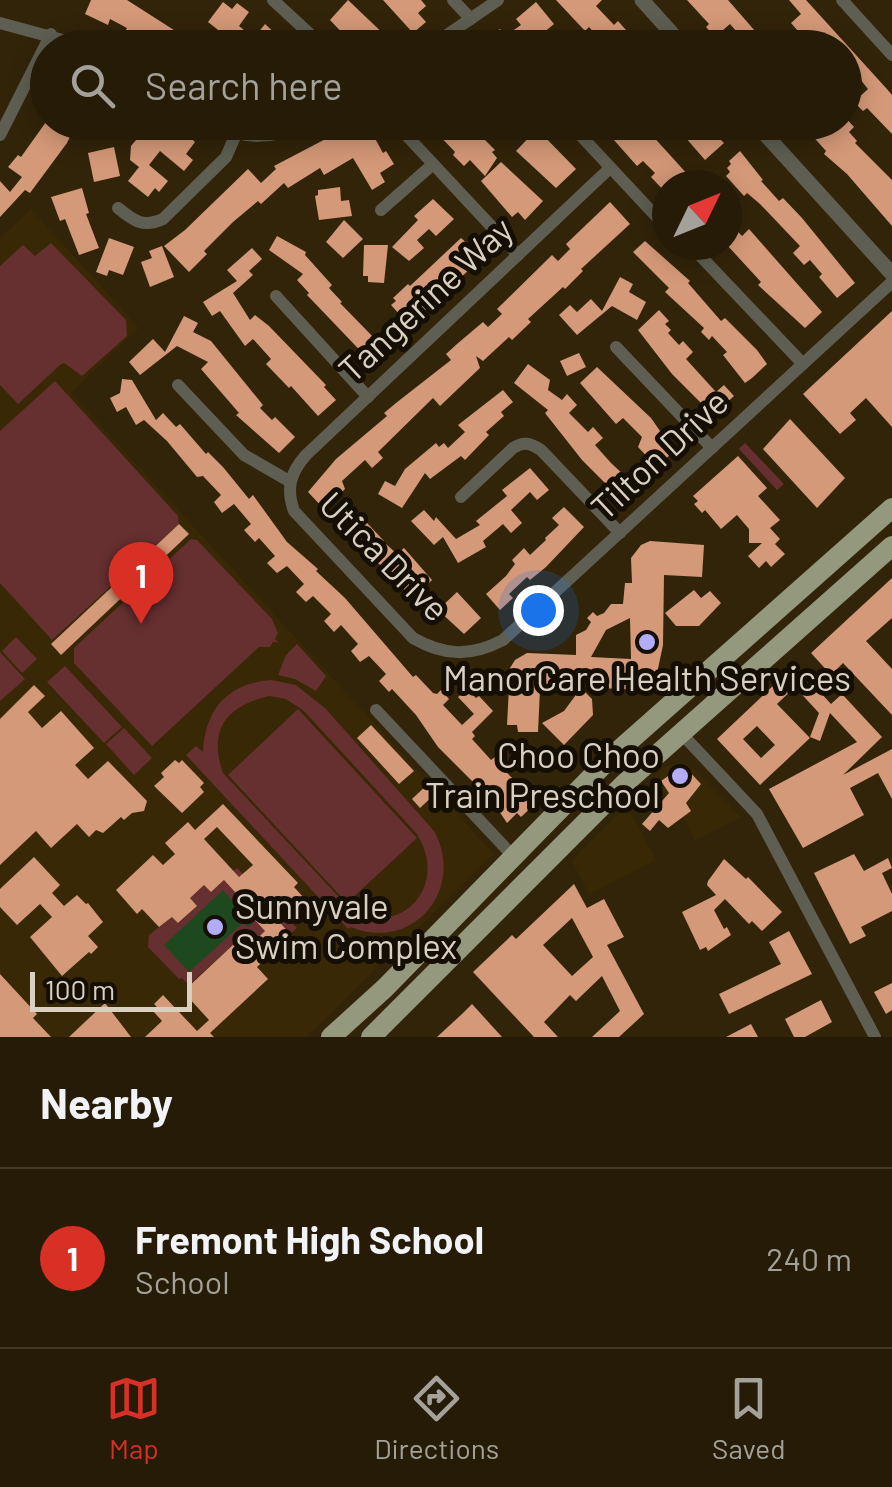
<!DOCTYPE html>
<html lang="en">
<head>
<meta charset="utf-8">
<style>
	body { margin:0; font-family:Barlow,sans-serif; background:#322815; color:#f1f3f6 }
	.compass { position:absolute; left:652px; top:170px; width:90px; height:90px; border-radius:50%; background:#261b07; box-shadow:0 5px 25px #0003; rotate:47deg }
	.scale { position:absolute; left:30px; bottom:25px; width:162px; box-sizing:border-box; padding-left:10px; border:5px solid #d9d0c1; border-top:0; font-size:28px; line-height:35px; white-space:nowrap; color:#d9d0c1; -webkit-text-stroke:8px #140e05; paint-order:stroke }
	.you { position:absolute; left:538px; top:610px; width:35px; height:35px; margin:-25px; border:8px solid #fff; border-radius:50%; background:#1a73e8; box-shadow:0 0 0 15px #1a73e833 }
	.badge { display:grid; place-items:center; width:65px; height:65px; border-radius:50%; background:#d93025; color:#fff; font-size:32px; font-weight:700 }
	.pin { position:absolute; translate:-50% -82px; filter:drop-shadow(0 2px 5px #0008) }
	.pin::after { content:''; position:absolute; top:52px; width:35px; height:30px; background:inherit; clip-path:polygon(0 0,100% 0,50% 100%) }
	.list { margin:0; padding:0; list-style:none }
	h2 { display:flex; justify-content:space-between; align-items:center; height:130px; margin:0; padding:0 40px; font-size:42px }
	h2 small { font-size:32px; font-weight:400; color:#a4a19b }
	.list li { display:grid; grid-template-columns:65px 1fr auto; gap:30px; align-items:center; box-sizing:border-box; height:180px; padding:0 40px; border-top:2px solid #423928 }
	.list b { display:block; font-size:38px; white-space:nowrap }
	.list p { margin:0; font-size:32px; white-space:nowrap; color:#a4a19b }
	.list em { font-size:32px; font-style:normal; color:#a4a19b }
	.icon { flex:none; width:55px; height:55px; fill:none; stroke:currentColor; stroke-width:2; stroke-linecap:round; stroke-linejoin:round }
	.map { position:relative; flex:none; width:892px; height:1037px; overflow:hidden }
	.search { position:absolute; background:#261b07; box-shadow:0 5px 25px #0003; left:30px; right:30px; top:30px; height:110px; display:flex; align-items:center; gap:25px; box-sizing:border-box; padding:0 35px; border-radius:55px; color:#a4a19b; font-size:38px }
	.sheet { height:310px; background:#261b07 }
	nav { display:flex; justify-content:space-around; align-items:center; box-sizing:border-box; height:140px; border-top:2px solid #423928; background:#261b07; font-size:28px; color:#a4a19b }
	nav a { display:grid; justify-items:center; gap:5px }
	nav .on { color:#d93025 }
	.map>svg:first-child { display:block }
</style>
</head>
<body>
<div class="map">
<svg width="892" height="1037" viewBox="0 0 892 1037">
	<rect width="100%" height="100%" fill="#322409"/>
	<g fill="#392805">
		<path d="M31,209L139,328L71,393L494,854L306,1037H0V238Z"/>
		<path d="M675,763L690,766L741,817L695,840L680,810L652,780L664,767Z"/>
		<path d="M627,806L656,860L589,894L572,861Z"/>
	</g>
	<g fill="#662f30" fill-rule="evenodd">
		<path d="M51,243L126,320L127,336L82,376L64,363L60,365L18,404L0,385V266L23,245L35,256Z"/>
		<path d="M55,381L178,516L179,524L52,640L0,583V431Z"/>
		<path d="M745,443L784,484L777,490L739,449Z"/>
		<path d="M191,539L197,540L272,619L278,633L275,639L278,642H273L270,647H259L152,746L74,663V648Z"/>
		<path d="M16,637L37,659L22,673L2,651Z"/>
		<path d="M297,644L326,676L316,691L295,679L278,675L286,655Z"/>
		<path d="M0,652L25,679L0,701Z"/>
		<path d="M65,666L122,727L104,743L47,682Z"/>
		<path d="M271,680L296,685L326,709L434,831C466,889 413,953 351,927L348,929L186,755L196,746L203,752C205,709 228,683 271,680ZM269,696L286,699L304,711L416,833C449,882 406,937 352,911L223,773C208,730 226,706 269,696Z"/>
		<path d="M298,709L417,838L347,903L228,775Z"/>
		<path d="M124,728L152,758L134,775L106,744Z"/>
		<path d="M237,868L297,928L290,934L280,923L274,924L243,951L235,943L189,985L182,978L179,979L148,947L149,935L172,917L179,923L197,906L179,886L199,889L204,885L211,892Z"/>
	</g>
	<path fill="#1e491e" d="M223,890L252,924L248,927L243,923L189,972L164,945Z"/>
	<g fill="#d49978" fill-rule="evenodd">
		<path d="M91,0H127L202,48H146L123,35L127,28L110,19L108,25L85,14Z"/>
		<path d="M348,0L391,41L384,48H362L351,36L348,39L330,20Z"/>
		<path d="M383,0H421L426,6L418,13L426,22L413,33Z"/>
		<path d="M556,0H602L596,6L614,25L618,21L642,48H608L589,27L585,31Z"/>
		<path d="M687,0H728L770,48H734L743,39L730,24L715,37L706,27L709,24Z"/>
		<path d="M789,0H806L886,88L892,95V134L867,108L863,111L854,102L868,89L856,74L844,84V48H813L791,23L801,14Z"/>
		<path d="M223,2L232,9L237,3L249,12L239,26L254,38L265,24L291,48H241L208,22Z"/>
		<path d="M536,2L554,24L525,48H494L487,38L500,29L505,36L521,25L516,19Z"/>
		<path d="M845,117L854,127L849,132L857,141L855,143L892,180V226L847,174L824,154L826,151L800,122H844Z"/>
		<path d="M46,122H77L67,143L30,193L25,190L0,217V181L10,192L22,177L8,167L18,155L21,157Z"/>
		<path d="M119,122H174L195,142L186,154L193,160L184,171L160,151L149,165L168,181L159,192L155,188L148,197L128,181L139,167L130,160L131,146L141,134Z"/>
		<path d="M358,122H366L383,153L386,151L394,164L380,173L385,182L372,190L353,158L324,175L320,168L288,188L284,183L261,204L258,201L233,222L204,251L207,254L189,272L164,246L185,230L248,169L261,183L276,169L274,166Z"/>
		<path d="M444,122H467L495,150L492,152L497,158L485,176L470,160L464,166L453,155L455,152L435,131Z"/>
		<path d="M613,122H640L689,176L680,185H667V194L651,177L655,173L643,161L637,166L605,130Z"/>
		<path d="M672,122H715L723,131L717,136L724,143L705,160Z"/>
		<path d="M537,129L576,169L556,188L516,151Z"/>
		<path d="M114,147L120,176L94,182L88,153Z"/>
		<path d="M740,151L763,180L761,181L779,201L783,198L802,218L855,283L837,298L819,277L822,274L810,260L804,265L793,253L800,246L760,204L747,193L744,196L726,176L730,172L727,168L731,164L729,161Z"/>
		<path d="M501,162L543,201L525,220L518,212L512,217L481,181Z"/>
		<path d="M340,187L341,201L349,200L352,216L319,220L315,196L318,195V190Z"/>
		<path d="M82,188L89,213L86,214L99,248L79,255L65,219L60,221L51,197Z"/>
		<path d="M433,199L454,219L436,236L429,229L417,240L424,248L409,261L392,247L418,220L414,216Z"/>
		<path d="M610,202L630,224L581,269L583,271L565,289L563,287L528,319L531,322L512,340L509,337L483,361L476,356L480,368L440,406L433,398L378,452L383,458L372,468L365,460L342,481L345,489L324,509L308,492L336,459L387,416L384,413L396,403L451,360L446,354L457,344L483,322L488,327L502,314L497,309L552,255L558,261L570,249L566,244Z"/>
		<path d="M344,220L363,239L343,258L326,242Z"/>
		<path d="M727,220L742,236L749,229L822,312L805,328L758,285L761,282L727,245Z"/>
		<path d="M277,236L306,252L305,255L332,285L329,288L342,302L340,303L376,340L383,333L394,344L373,364L307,295L309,293L297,280L303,274L269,250Z"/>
		<path d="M109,238L134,247L123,275L109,270L107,276L96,272Z"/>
		<path d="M461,238L483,257L409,325L391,305L396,301L393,298L408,284L410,286Z"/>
		<path d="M645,241L690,281L688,283L721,321L725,318L757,350L767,364L752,378L745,383L723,355L727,352L712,336L709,340L701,332L704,328L665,292L669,288L633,252Z"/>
		<path d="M364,245H388L384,283L368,282V276H363Z"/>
		<path d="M162,246L174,277L150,287L141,262L152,258L149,251Z"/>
		<path d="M252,248L262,259L249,271L253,275L233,293L250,320L255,315L269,326L326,385L324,387L336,400L318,416L291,386L289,388L266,364L271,359L253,339L245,346L220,311L212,316L203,302L237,281L227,270Z"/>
		<path d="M620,277L633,284L629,292L646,302L637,320L612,306L577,335L559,315L570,305L577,312L591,299L602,311Z"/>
		<path d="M659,310L669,321L665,324L671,330L668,333L679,345L683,341L693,352L686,359L716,392L724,385L734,396L713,415L672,374L638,330Z"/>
		<path d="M892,311V427L866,398L850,413L856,420L840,434L803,394Z"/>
		<path d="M184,316L198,323L193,332L211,341L263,405L260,408L272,420L275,417L295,437L279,453L236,415L239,413L201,369L208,362L177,346L140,375L129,362L153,339L165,352Z"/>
		<path d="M579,353L586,367L567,376L560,361Z"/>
		<path d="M528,364L550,380L548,390L562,400L567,394L577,405L569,413L588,432L593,427L603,438L595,445L611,463L625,476L633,469L643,481L622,500L582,460L545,413L548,410L514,383Z"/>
		<path d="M597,367L651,418L674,451L657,467L638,447L642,437L623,418L616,424L580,383Z"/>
		<path d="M122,379L132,380L156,420L163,413L176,427L180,424L206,454L208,452L223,467L249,499L253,495L287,542L318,569L316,571L345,598L413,677L416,675L433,693L437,694L441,690L449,699L443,705L462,725L474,714L458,697L467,689L476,698L479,696L493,711L472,732L475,736L472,739L491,760L495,757L501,761L507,767L504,770L537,802L521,817L517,813L507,823L493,802L438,747L416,715L392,689L389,692L379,681L386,674L369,656L360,662L351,651L358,644L341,625L334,632L324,621L331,614L313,596L306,602L296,592L304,584L287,566L277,573L267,563L275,556L259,538L255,542L244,530L251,524L234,504L222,513L214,502L221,495L203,476L197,477L167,441L144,420L136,425L126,407L117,412L110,398L120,393Z"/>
		<path d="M503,390L513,402L501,412L504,416L486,432L489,435L465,460L461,456L430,479L425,473L402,508L378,494L385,481L395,486L405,469L436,443L439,447L444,443L448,448L465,432L458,425Z"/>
		<path d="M790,419L845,478L817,508L763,449Z"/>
		<path d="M738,456L767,488L758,496L780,520L770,528L780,539L775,544L785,554L771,567L766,561L759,568L748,556L762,543H749V529L737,515L721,529L705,510L702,513L694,504L698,501L693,496Z"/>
		<path d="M530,468L549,490L537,500L530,492L511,510L522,523L511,533L503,524L483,541L486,547L458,563L443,537L434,545L411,521L424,510L434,521L436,517L456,539L480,525L476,521L507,496L502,490Z"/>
		<path d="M564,507L584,527L546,567L530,580L527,577L509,594L513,598L500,610L486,594L506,576L515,564L512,560L524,548L530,555L546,540L545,538L559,525L552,518Z"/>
		<path d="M354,509L384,541L377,552L386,544L397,554L404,548L432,580L425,587L438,602L424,615L403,588L350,535L354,532L342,520Z"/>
		<path d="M179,524L189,534L61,655L51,644Z"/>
		<path d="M650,541L704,545L702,577L664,575L663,645L655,683L639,690L545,685L540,689L538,732H518L517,725H507L510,668L515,660L527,653L576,655V635L586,630L591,622L587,618L593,612L597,616L604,613L611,604H623L625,583H632L631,558L641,545ZM630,618L631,659L591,657L606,630Z"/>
		<path d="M892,578V618L866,641L892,669V715L843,663L831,675L811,653Z"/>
		<path d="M694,590L701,598L710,591L721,603L699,626H676L665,613Z"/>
		<path d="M457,592L481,618L464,634L438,610Z"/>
		<path d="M795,665L831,704L842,694L882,737L843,775L892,749V799L878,773L850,788L864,815L803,848L769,789L857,742L830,713L820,741L810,737L819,713L795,687L777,704L810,738L760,785L717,739ZM757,726L775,745L761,758L743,739Z"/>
		<path d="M34,685L45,696L28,712L42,728L61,711L94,748L75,765L88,779L108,761L147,801L144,811L132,813L124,820L121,817L103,833L96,830L89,837L77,824L51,848L36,831L0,865V719Z"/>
		<path d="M581,688L592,699L593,715L564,745L542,723L564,711Z"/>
		<path d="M371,725L414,771L399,784L357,738Z"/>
		<path d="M175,760L179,763L182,760L204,783L200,787L204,792L182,813L154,786L164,777L161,773Z"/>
		<path d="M681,767H685L701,784L686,803L691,811L668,828L659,820L650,831L642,824L669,793L661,781Z"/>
		<path d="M429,783L437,792L420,808L412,799Z"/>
		<path d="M223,804L298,883L294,887L314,909L305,918L284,896L272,907L278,914L275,917L291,935L257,967L268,979L210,1033L214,1037H145L162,1021L153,1011L157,1007L154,1004L163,995L197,1031L209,1020L188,997L192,993L187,988L235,943L243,952L265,931L254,919L257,916L224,880L211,892L204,885L190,898L197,906L178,923L172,917L159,927L142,909L137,914L116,890L153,855L163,865L175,854L165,843L188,822L195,830ZM217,827L253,865L239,877L204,839Z"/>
		<path d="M854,854L864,871L888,858L892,868L882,873L892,894V911L861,927L866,936L850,944L814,873Z"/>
		<path d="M34,857L60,885L52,893L64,906L77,895L86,904L88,903L103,922L88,936L98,947L91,954L89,952L62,976L30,937L52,917L40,904L17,925L0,907V889Z"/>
		<path d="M724,859L746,879L748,877L782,912L762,931L752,921L749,924L725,899L714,910L724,929L727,927L731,935L708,951L706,947L700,950L682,912L716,895L707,885L708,881Z"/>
		<path d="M574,884L587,908L604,899L624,937L607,945L644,1014L619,1037H592L620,1011L602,976L576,1001L570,995L544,1022L558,1037H534L473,972L512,935L516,939ZM572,918L593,957L572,976L543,945Z"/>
		<path d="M789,931L812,974L729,1014L719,994L781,964L769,942Z"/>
		<path d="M0,974L37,1014L33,1018L51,1037H0Z"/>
		<path d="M892,983V1010L886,1014L874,992Z"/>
		<path d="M821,1000L832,1022L805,1037H794L785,1019Z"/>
		<path d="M105,1003L131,1037H69Z"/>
		<path d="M472,1004L502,1037H437L462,1014Z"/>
		<path d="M751,1024L758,1037H726Z"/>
	</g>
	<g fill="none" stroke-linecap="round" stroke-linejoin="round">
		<g stroke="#5e5f52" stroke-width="12">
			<path d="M273,0L325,48"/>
			<path d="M453,0L471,19"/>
			<path d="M842,0L892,55"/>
			<path d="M0,23L92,48"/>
			<path d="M428,48L498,0"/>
			<path d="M212,122C242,141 275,140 306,122"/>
			<path d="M394,122L518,255"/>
			<path d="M568,122L667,228"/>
			<path d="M0,135L51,34"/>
			<path d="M610,168L306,455C290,473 286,489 294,511L413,638C444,656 471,657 503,640L892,282"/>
			<path d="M118,208C134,221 143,228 163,219L226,157L236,134"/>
			<path d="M381,210L432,165"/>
			<path d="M690,245L803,364"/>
			<path d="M276,296L368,397"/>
			<path d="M616,347L712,448"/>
			<path d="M178,385L244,455L289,481"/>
			<path d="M461,497L513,448C524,441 530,443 541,450L620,533"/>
			<path d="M376,710L513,856"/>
			<path d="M680,732L757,814L875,1037"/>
		</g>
		<g stroke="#5e5f52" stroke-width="15">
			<path d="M642,0L685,48"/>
			<path d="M754,122L892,274"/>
		</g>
		<g stroke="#94987c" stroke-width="20">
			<path d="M331,1037L385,988L609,759L892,508"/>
			<path d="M371,1037L624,784L892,546"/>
		</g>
	</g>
	<g fill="#b3adf9" stroke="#140e05" stroke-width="4">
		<circle cx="647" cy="642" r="10"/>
		<circle cx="680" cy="776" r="10"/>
		<circle cx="215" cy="927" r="10"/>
	</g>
	<g text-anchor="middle" stroke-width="10" stroke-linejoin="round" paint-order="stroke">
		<g font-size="35" fill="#d9d0c1" stroke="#140e05">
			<text transform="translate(426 300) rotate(-43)" y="12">Tangerine Way</text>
			<text transform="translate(660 455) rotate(-43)" y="12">Tilton Drive</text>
			<text transform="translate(384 557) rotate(45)" y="12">Utica Drive</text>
		</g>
		<g font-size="35" fill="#d9d0c1" stroke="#140e05">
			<text x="647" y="691">ManorCare Health Services</text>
			<text x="660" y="768" text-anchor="end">Choo Choo<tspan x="660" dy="40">Train Preschool</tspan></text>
			<text x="235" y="919" text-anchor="start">Sunnyvale<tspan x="235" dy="40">Swim Complex</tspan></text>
		</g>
	</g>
</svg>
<svg class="compass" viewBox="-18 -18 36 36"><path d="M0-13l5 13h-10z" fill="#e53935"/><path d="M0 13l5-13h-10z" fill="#a4a19b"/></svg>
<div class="scale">100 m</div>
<div class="you"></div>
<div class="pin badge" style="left:141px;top:624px">1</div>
<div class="search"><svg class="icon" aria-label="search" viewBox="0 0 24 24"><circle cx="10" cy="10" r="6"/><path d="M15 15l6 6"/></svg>Search here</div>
</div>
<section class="sheet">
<h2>Nearby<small></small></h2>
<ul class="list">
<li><span class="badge">1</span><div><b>Fremont High School</b><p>School</p></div><em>240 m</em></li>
</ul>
</section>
<nav>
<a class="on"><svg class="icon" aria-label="map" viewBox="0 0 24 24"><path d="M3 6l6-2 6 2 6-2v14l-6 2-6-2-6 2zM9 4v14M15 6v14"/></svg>Map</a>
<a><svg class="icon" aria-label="directions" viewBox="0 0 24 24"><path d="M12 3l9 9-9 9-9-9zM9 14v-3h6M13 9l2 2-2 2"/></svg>Directions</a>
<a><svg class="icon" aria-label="saved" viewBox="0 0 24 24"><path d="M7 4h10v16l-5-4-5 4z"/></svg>Saved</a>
</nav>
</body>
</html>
